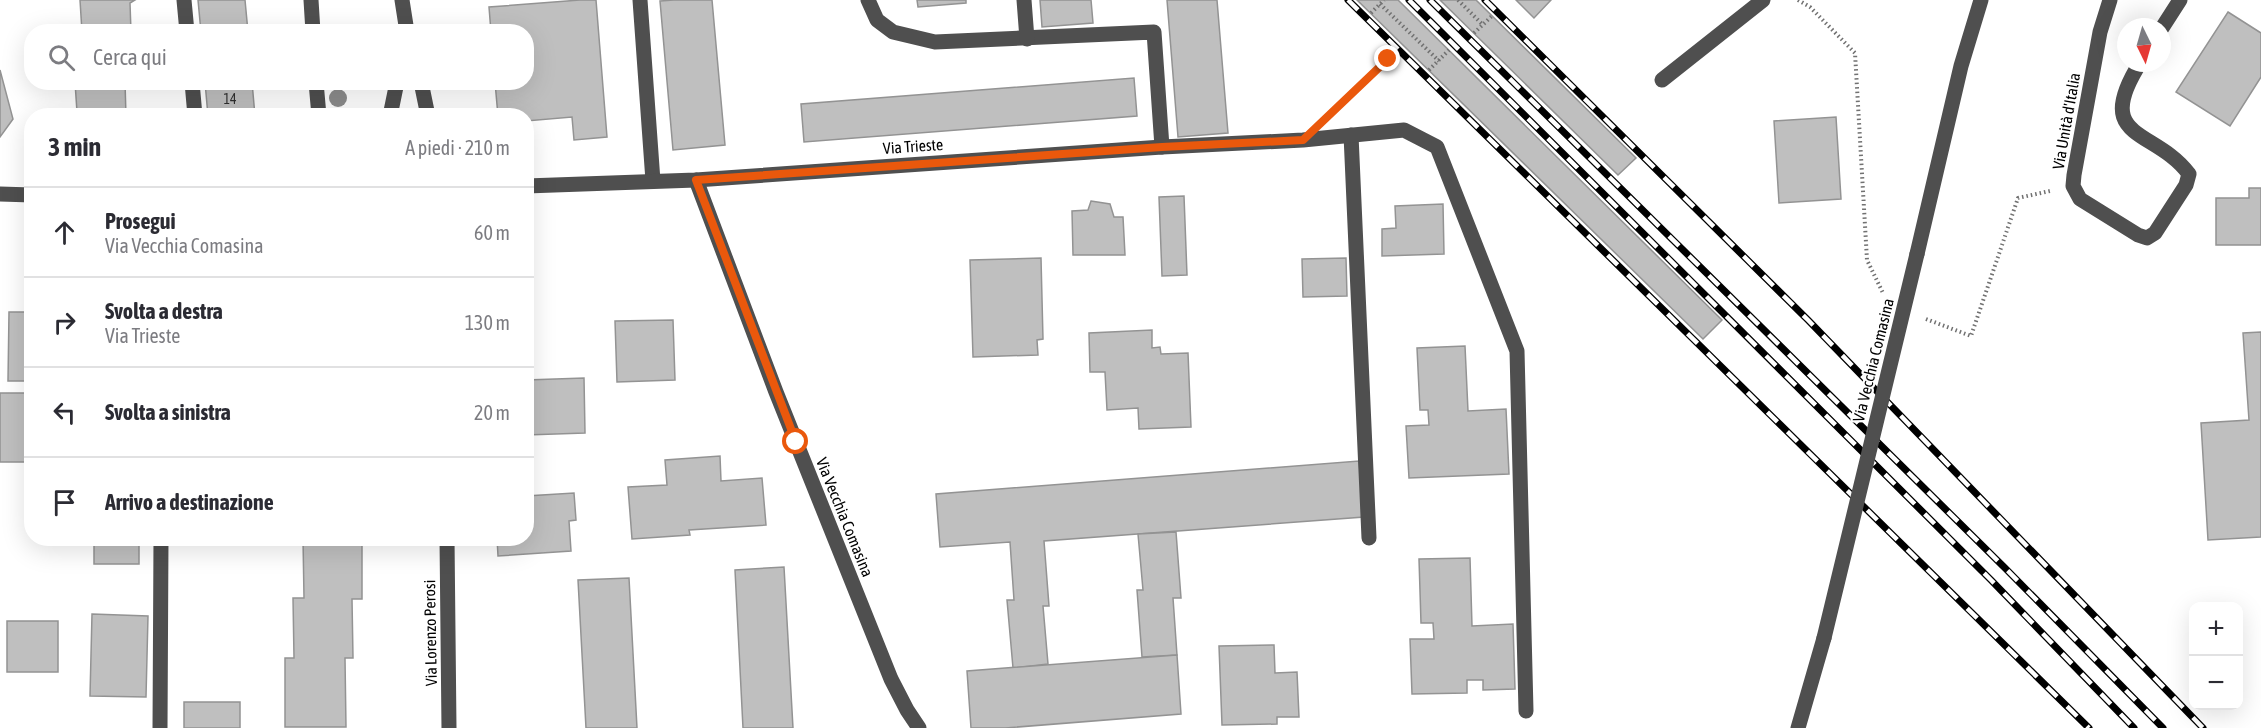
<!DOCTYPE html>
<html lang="it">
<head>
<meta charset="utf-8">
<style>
	body { margin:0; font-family:"Asap Condensed",sans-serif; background:#f2f2f3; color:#2b2b33 }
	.controls { position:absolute; right:18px; bottom:18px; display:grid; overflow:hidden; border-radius:12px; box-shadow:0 6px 24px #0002 }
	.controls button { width:54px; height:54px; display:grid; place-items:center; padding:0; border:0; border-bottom:2px solid #e1e1e2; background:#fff; color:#2b2b33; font:30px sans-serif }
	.compass { position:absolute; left:2117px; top:18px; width:54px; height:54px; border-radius:50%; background:#fff; box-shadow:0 6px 24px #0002; rotate:175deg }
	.stop { position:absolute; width:18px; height:18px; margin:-14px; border:4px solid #ea580c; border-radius:50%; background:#fff }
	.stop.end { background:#ea580c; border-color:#fff; box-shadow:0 2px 6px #0008 }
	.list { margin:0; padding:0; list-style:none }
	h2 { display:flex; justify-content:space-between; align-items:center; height:78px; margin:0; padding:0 24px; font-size:26px }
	h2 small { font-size:20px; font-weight:400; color:#7c7c81 }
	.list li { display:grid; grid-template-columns:39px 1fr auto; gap:18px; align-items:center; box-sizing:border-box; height:90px; padding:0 24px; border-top:2px solid #e1e1e2 }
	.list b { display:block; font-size:22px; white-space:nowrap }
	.list p { margin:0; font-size:20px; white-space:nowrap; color:#7c7c81 }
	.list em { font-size:20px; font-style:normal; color:#7c7c81 }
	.icon { flex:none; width:33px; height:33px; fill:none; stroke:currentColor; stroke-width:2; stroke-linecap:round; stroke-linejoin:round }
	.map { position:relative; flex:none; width:2261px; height:728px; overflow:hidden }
	.search { position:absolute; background:#fff; box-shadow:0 6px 24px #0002; left:24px; top:24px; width:510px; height:66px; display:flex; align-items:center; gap:15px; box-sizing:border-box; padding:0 21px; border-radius:24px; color:#7c7c81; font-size:22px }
	.panel { position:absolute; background:#fff; box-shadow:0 6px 24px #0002; left:24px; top:108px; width:510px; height:438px; border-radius:24px }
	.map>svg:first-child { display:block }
</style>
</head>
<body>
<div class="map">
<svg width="2261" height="728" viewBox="0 0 2261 728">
	<rect width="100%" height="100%" fill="#fff"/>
	<g fill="#bfbfbf" stroke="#939393" stroke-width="1.5">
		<path d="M80,0H135L130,3L131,32H82Z"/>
		<path d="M198,0H245L248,32H201Z"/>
		<path d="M580,0H596L607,137L574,140L572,117L526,121V116H498L495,82H526V32H491L489,7Z"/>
		<path d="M674,0H712L725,145L673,150L660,1Z"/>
		<path d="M917,0H966V3L918,7Z"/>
		<path d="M1040,0H1091L1093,23L1042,27Z"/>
		<path d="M1167,0H1217L1228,133L1178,137Z"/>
		<path d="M1357,0H1398L1722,320L1703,339Z"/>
		<path d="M1440,0H1476L1636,158L1618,175Z"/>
		<path d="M1516,0H1551L1534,18Z"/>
		<path d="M2228,12L2261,33V77L2230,126L2176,92Z"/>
		<path d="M0,70L13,119L0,137Z"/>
		<path d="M1134,78L1137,116L804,142L801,104Z"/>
		<path d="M75,82H125L126,116H80L77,112Z"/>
		<path d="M205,82H252L255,116H208Z"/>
		<path d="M1836,117L1841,199L1779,203L1774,121Z"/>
		<path d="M2249,188H2261V245H2216V198H2249Z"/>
		<path d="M1184,196L1187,275L1162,276L1159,197Z"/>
		<path d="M1091,201L1110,204L1114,217H1123L1125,255H1073L1072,211L1088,210Z"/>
		<path d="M1443,204L1444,254L1382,256V229L1396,228L1395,206Z"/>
		<path d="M1041,258L1043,339L1037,340L1038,355L973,357L970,260Z"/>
		<path d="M1346,258L1347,296L1303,297L1302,259Z"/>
		<path d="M532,270L533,329H526V271Z"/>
		<path d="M9,312H32V381H8Z"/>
		<path d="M673,320L675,380L617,382L615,321Z"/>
		<path d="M1152,330V348L1160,347L1161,354L1188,353L1191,427L1139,429L1138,408L1107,410L1105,372H1090L1089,333Z"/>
		<path d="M2261,332V537L2208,540L2201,423L2249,420L2243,333Z"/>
		<path d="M1465,346L1468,411L1506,409L1509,474L1409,478L1406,426L1429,425L1428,410H1420L1417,348Z"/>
		<path d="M584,378L585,433L526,435V380Z"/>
		<rect x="0" y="393" width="32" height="69"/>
		<path d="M720,456L721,481L762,478L766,525L689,530L690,535L632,539L628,487L667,485L665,460Z"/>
		<path d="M1359,461L1364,517L1044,541L1049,606H1043L1048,664L1013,668L1007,600H1014L1010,542L940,547L936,494Z"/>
		<path d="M574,493L576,520L569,521L571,551L498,556L497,538H526V496Z"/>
		<path d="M1176,532L1181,598H1173L1177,655L1142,657L1137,590H1143L1138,534Z"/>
		<rect x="94" y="538" width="45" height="26"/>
		<path d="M295,538H362V599H352L353,658H345L346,727H285V658H294L293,598H304L303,539Z"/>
		<path d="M1470,558L1472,626L1513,624L1515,689L1483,690V680H1467V693L1412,694L1410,639H1434L1433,623H1421L1419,559Z"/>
		<path d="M784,567L793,728H743L735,570Z"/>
		<path d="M629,578L637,728H586L578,580Z"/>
		<path d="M92,614L148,616L146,697L90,696Z"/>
		<rect x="7" y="621" width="51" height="51"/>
		<path d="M1274,645L1275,673L1297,672L1299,717H1277V724L1222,725L1219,646Z"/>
		<path d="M1177,655L1181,714L1005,728H971L967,671Z"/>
		<rect x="184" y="702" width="56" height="26"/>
	</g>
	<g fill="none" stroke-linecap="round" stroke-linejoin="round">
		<g stroke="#717171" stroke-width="4" stroke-dasharray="1.5 3" stroke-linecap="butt">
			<path d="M1458,0L1483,25"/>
			<path d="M1798,0L1810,7L1855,53L1867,260L1883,293"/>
			<path d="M1380,4L1439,61"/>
			<path d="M1371,13L1384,0"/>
			<path d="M1474,33L1492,16"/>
			<path d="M1429,70L1449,50"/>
			<path d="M1332,113L1388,59"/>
			<path d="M1926,319L1971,336L2018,198L2050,191"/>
		</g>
		<g stroke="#4f4f4f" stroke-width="15">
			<path d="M184,0L187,32"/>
			<path d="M311,0L313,32"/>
			<path d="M402,0L407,32"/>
			<path d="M640,0L653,181"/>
			<path d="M868,0L877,20L893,32L935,42L1154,32L1162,147"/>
			<path d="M1024,0L1027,39"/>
			<path d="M2110,0L2100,32L2074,175L2073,186L2080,199L2138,235L2147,238L2155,233L2186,185L2189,174C2155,128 2091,141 2140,63"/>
			<path d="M2162,28L2180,0"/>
			<path d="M1662,80L1763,0"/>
			<path d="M192,82L195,116"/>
			<path d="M316,82L319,116"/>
			<path d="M421,82L428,116"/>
			<path d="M390,116L397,82"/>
			<path d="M1351,135L1369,538"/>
			<path d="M696,180L776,392L891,679L907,710L919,728"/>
			<path d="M526,186L696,180L1162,147L1303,140L1404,130L1437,147L1517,351L1526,711"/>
			<path d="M0,194L32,195"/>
			<path d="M1917,254L1961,66L1981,0"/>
			<path d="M447,538L449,728"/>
			<path d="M160,728L161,538"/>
			<path d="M1798,728L1824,638"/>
		</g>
		<g stroke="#000" stroke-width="7">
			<g id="rail">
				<path d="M1348,0L2089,728"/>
				<path d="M1409,0L1991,580L2134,728"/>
				<path d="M1430,0L2005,568L2163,728"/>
				<path d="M1485,0L1808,320L2203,728"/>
			</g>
		</g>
		<use href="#rail" stroke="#fff" stroke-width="4.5" stroke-dasharray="14" stroke-linecap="butt"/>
		<path stroke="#4f4f4f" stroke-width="15" d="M1824,638L1917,254"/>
	</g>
	<circle fill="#8c8c8c" cx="338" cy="98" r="9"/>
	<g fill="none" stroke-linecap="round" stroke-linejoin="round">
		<path stroke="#ea580c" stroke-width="8" d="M796,442L696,180L1162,147L1303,140L1388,59"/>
	</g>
	<g text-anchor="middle" stroke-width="4.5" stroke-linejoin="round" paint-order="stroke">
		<g font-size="14" fill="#303030">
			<text x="230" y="104">14</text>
		</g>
		<g font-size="16" fill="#000" stroke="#fff">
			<text transform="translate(2066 121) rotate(-80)" y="6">Via Unità d'Italia</text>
			<text transform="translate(913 146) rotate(-4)" y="6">Via Trieste</text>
			<text transform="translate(1873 360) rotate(-76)" y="6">Via Vecchia Comasina</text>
			<text transform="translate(845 517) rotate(68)" y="6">Via Vecchia Comasina</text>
			<text transform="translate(430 633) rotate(-91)" y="6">Via Lorenzo Perosi</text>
		</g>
	</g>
</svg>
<div class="controls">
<button>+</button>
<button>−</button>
</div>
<svg class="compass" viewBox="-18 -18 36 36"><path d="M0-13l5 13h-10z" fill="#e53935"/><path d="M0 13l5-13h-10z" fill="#7c7c81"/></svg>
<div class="stop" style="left:796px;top:442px"></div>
<div class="stop end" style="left:1388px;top:59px"></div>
<div class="search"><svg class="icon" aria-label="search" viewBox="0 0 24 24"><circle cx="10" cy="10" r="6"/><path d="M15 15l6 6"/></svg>Cerca qui</div>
<section class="panel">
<h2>3 min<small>A piedi · 210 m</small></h2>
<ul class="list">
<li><svg class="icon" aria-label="ahead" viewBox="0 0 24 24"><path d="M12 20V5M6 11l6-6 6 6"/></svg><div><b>Prosegui</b><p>Via Vecchia Comasina</p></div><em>60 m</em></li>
<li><svg class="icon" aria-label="right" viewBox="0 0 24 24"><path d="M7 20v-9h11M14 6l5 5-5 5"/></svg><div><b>Svolta a destra</b><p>Via Trieste</p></div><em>130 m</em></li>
<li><svg class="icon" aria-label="left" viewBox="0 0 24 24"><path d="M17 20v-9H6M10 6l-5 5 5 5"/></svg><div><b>Svolta a sinistra</b></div><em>20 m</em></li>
<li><svg class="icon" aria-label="arrive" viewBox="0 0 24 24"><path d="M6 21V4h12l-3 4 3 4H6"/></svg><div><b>Arrivo a destinazione</b></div></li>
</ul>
</section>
</div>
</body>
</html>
